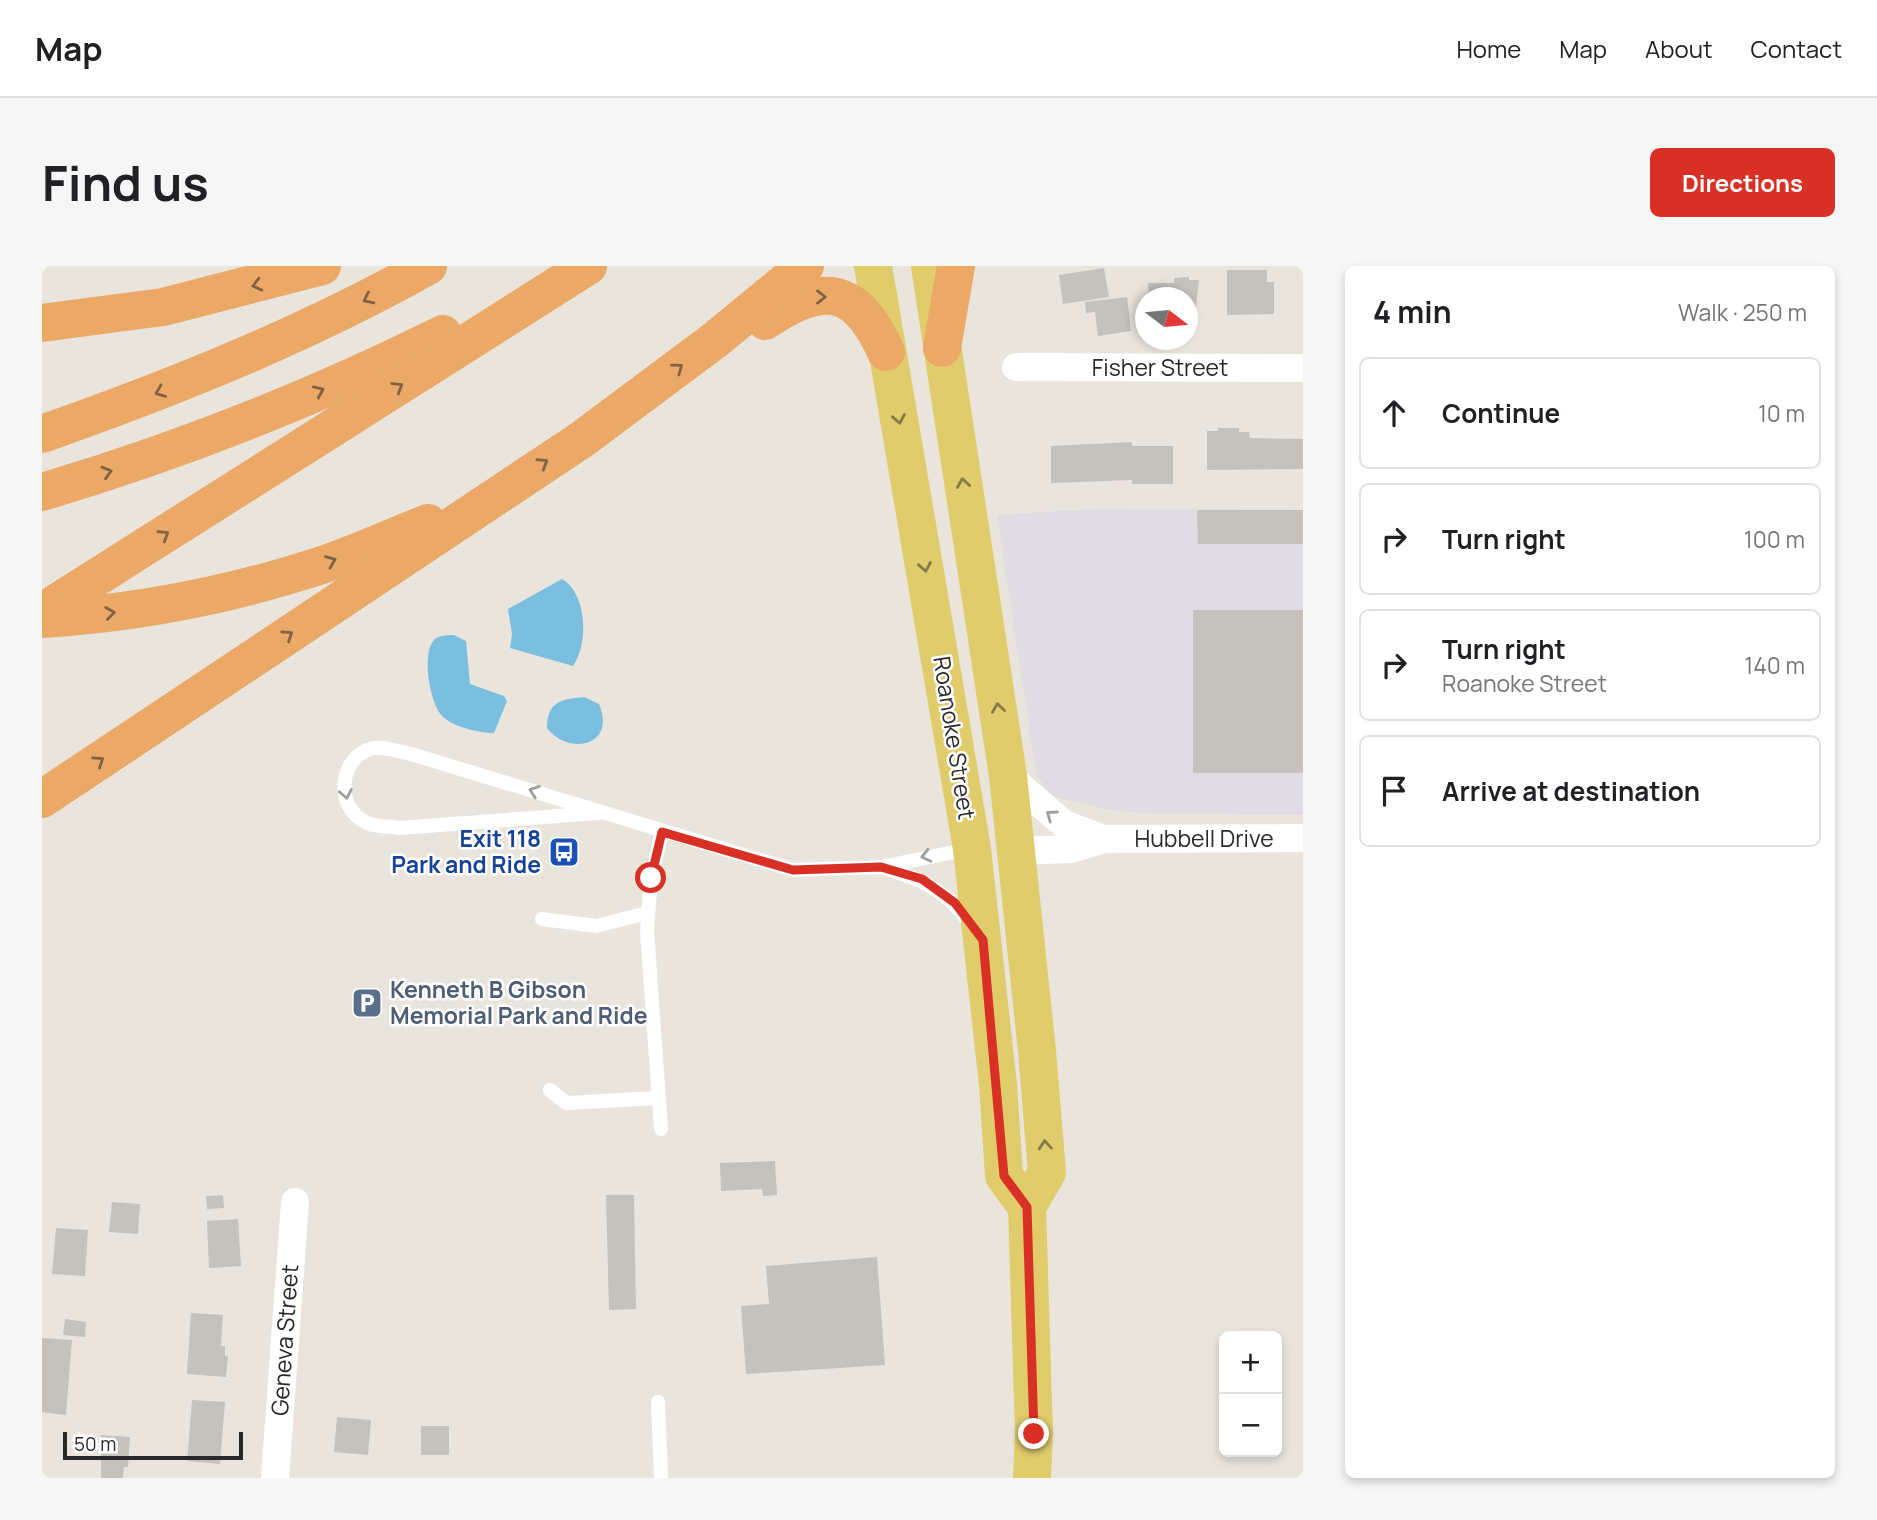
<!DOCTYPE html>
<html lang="en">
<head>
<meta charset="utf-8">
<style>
	body { margin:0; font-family:Manrope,sans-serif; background:#f6f6f6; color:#202124 }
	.controls { position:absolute; right:21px; bottom:21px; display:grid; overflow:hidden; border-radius:10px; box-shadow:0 4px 10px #0003 }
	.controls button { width:63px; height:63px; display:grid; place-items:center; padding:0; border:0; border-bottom:2px solid #e0e0e0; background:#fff; color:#202124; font:35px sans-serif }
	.compass { position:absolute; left:1093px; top:21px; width:63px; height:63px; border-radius:50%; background:#fff; box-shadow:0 4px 10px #0003; rotate:106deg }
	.scale { position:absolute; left:21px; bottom:18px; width:180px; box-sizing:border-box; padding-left:7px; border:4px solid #292929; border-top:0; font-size:19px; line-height:24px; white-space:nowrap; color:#292929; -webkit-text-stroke:5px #fff; paint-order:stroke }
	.stop { position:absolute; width:21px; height:21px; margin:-16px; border:5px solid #d93025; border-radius:50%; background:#fff }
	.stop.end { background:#d93025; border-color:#fff; box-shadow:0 2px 7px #0008 }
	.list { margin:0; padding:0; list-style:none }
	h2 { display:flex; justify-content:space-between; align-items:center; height:91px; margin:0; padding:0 28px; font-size:30px }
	h2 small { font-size:23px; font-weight:400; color:#757577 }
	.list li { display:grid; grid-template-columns:46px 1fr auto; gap:21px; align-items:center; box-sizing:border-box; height:112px; margin:0 14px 14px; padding:0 14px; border:2px solid #e0e0e0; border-radius:10px }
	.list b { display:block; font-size:26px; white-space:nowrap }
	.list p { margin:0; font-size:23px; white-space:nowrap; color:#757577 }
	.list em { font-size:23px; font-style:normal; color:#757577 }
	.icon { flex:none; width:38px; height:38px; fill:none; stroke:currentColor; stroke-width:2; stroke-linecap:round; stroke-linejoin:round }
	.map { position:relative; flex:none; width:1261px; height:1212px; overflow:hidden; border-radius:10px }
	header { display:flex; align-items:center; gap:42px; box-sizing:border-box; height:98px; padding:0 35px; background:#fff; border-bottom:2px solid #e0e0e0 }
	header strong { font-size:33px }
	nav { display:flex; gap:38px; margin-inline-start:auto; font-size:24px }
	.intro { display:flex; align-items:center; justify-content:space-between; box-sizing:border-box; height:168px; padding:0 42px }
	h1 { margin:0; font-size:49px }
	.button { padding:18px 32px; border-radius:10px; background:#d93025; color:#fff; font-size:24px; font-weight:700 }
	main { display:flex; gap:42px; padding:0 42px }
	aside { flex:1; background:#fff; border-radius:10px; box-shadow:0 4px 10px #0003 }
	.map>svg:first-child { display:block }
</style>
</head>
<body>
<header>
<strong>Map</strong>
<nav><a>Home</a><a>Map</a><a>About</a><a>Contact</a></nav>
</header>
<div class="intro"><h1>Find us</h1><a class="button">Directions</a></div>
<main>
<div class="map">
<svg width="1261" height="1212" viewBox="0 0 1261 1212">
	<rect width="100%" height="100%" fill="#eae5dc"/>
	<path fill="#dfdce3" d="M1054,243L1261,244V549L1097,547L1069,544L1010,530L1004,525L994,506L955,249Z"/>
	<g fill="#7bbfe0">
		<path d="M520,313C545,327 547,378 531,400L468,382L470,368L466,343Z"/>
		<path d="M412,369L424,375L428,418L462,430L465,435L452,467C437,467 412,461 401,451C388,439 379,388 392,374C397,369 406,369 412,369Z"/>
		<path d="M542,431L557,438C575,482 525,489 505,462C505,436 519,433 542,431Z"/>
	</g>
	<g fill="#c5c1bc">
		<path d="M1062,2L1067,31L1021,38L1017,9Z"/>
		<path d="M1185,4H1225V16H1232V48L1185,49Z"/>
		<path d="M1147,11V14H1157L1153,50H1146V32H1107L1106,17H1132V12Z"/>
		<path d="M1085,31L1089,65L1056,70L1053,46L1044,47L1043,36Z"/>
		<path d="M1176,162H1197V166H1207L1208,172L1261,173V203L1165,204V165H1176Z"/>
		<path d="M1090,176V180H1131V218H1090V214L1009,217V180Z"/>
		<path d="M1155,244H1261V278H1156Z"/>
		<rect x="1151" y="344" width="110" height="163"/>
		<path d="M733,895L735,929L721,930L720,923L679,925L678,897Z"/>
		<path d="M181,929L182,942L165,943L164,930Z"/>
		<path d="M564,929H592L594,1043L567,1044Z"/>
		<path d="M70,936L98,938L96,968L67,966Z"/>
		<path d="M196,953L199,1000L167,1002L165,955Z"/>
		<path d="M14,962L46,964L43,1010L10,1008Z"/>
		<path d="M835,991L843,1099L704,1108L699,1040L727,1038L724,1000Z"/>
		<path d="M149,1047L181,1049L179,1080H183V1090H186L184,1111L145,1108Z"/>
		<path d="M23,1053L44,1056L43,1071L21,1069Z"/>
		<path d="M0,1072L30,1074L24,1149L0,1146Z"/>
		<path d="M150,1134L183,1136L178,1198L145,1195Z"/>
		<path d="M295,1151L329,1154L326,1189L292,1186Z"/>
		<rect x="379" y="1160" width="28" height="29"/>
		<path d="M59,1169L88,1171L86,1201H82L81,1212H59Z"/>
	</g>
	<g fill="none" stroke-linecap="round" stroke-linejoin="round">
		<g stroke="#fff" stroke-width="14">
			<path d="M557,547L357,562C347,560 334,561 325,557C292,542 296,491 331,482C341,480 358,486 369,488L751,604L839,601L927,583"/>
			<path d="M841,602C880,613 902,623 927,656"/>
			<path d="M500,653L554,660L605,647"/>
			<path d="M508,824L524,837L615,832"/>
			<path d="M619,863L605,664L609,612L620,566"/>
			<path d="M616,1136L619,1212"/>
		</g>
		<g stroke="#fff" stroke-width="28">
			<path d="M974,101L1261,102"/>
			<path d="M966,510L1022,558L1062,573"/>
			<path d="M975,585L1029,583L1062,573L1261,572"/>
			<path d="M233,1212L253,936"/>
		</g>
		<g stroke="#e0cc6b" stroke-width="38">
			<path d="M831,0L930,583L956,819L962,910L985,941"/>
			<path d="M888,0L966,510L995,785L1005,906L985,941L992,1168L990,1212"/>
		</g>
		<g stroke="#eba866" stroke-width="38">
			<path d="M723,55C781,16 814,19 844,86"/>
			<path d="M0,57L121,41L280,0"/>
			<path d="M900,82L914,0"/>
			<path d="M0,168C133,121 263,69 386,0"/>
			<path d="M0,226C138,185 272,132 401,68"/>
			<path d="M0,346L546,0"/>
			<path d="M0,353C94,347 188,329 277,300C314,288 350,271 386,257"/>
			<path d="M0,533L539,174L673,74L763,0"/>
		</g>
	</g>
	<defs><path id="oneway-chevron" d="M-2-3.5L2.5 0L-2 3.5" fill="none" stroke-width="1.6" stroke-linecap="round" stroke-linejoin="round" transform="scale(1.75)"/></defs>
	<g stroke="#806244">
		<use href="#oneway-chevron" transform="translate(215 19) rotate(166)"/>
		<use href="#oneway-chevron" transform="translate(779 31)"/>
		<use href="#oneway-chevron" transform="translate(326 33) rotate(154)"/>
		<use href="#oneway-chevron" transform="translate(636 102) rotate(-37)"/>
		<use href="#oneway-chevron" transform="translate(356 121) rotate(-32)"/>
		<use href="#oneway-chevron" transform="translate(277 125) rotate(-24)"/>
		<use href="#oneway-chevron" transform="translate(118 126) rotate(158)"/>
		<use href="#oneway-chevron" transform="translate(501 197) rotate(-32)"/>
		<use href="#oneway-chevron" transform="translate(65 206) rotate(-17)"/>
		<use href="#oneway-chevron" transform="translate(122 269) rotate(-32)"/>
		<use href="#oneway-chevron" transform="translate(289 295) rotate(-22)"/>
		<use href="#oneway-chevron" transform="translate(68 347) rotate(-8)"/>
		<use href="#oneway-chevron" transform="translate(246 369) rotate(-34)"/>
		<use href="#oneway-chevron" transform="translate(57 495) rotate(-34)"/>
	</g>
	<g stroke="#847a4a">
		<use href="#oneway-chevron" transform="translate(857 153) rotate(80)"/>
		<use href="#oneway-chevron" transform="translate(921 217) rotate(-99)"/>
		<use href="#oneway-chevron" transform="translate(883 301) rotate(80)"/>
		<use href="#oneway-chevron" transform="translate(956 442) rotate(-98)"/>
		<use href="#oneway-chevron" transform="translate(1003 879) rotate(-94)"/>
	</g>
	<g stroke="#9f9f9f">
		<use href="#oneway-chevron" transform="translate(492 525) rotate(-161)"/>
		<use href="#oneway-chevron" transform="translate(304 528) rotate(79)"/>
		<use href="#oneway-chevron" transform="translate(1009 549) rotate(-145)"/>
		<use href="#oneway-chevron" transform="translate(884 590) rotate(167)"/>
	</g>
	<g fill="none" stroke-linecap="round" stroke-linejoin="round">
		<path stroke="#d93025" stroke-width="9" d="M609,612L620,566L751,604L839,601L880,613L913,637L941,674L962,910L985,941L992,1168"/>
	</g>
	<defs>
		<g id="bus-square" transform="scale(1.575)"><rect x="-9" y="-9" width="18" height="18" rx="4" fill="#1a4fb4" stroke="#fff"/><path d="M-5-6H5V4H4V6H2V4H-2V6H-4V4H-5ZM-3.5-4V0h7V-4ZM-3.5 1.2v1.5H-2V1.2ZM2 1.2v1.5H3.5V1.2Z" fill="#fff"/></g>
		<g id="parking-square" transform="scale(1.575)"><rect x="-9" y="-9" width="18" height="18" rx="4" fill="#5c6f8a" stroke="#fff"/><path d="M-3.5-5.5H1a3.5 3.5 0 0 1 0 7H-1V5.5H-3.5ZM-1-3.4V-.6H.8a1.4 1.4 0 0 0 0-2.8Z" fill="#fff"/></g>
	</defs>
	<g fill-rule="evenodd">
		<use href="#bus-square" x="522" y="586"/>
		<use href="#parking-square" x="325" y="737"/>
	</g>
	<g text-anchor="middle" stroke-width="5" stroke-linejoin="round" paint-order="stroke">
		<g font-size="23" fill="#292929" stroke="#fff">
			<text x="1118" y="110">Fisher Street</text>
			<text transform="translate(912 472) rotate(81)" y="8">Roanoke Street</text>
			<text x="1162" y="581">Hubbell Drive</text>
			<text transform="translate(243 1074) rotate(-86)" y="8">Geneva Street</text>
		</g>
		<g font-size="23" font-weight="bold" fill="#164399" stroke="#fff" text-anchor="end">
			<text x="499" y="581">Exit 118<tspan x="499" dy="26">Park and Ride</tspan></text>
		</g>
		<g font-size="23" font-weight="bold" fill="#4e5e75" stroke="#fff" text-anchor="start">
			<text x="348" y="732">Kenneth B Gibson<tspan x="348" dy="26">Memorial Park and Ride</tspan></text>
		</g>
	</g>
</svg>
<div class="controls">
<button>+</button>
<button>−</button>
</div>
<svg class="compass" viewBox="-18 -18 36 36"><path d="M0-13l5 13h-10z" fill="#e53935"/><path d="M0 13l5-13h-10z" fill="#757577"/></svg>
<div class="scale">50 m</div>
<div class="stop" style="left:609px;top:612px"></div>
<div class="stop end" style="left:992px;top:1168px"></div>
</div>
<aside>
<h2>4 min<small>Walk · 250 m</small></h2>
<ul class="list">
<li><svg class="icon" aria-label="ahead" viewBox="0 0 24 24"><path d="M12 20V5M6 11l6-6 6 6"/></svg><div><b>Continue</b></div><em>10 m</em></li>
<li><svg class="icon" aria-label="right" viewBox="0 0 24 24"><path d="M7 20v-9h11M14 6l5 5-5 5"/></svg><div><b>Turn right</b></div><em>100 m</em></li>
<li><svg class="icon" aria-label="right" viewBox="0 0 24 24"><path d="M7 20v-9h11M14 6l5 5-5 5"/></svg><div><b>Turn right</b><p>Roanoke Street</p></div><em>140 m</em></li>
<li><svg class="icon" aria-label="arrive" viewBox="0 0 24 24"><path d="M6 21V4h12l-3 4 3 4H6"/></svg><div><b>Arrive at destination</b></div></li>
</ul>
</aside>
</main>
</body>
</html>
